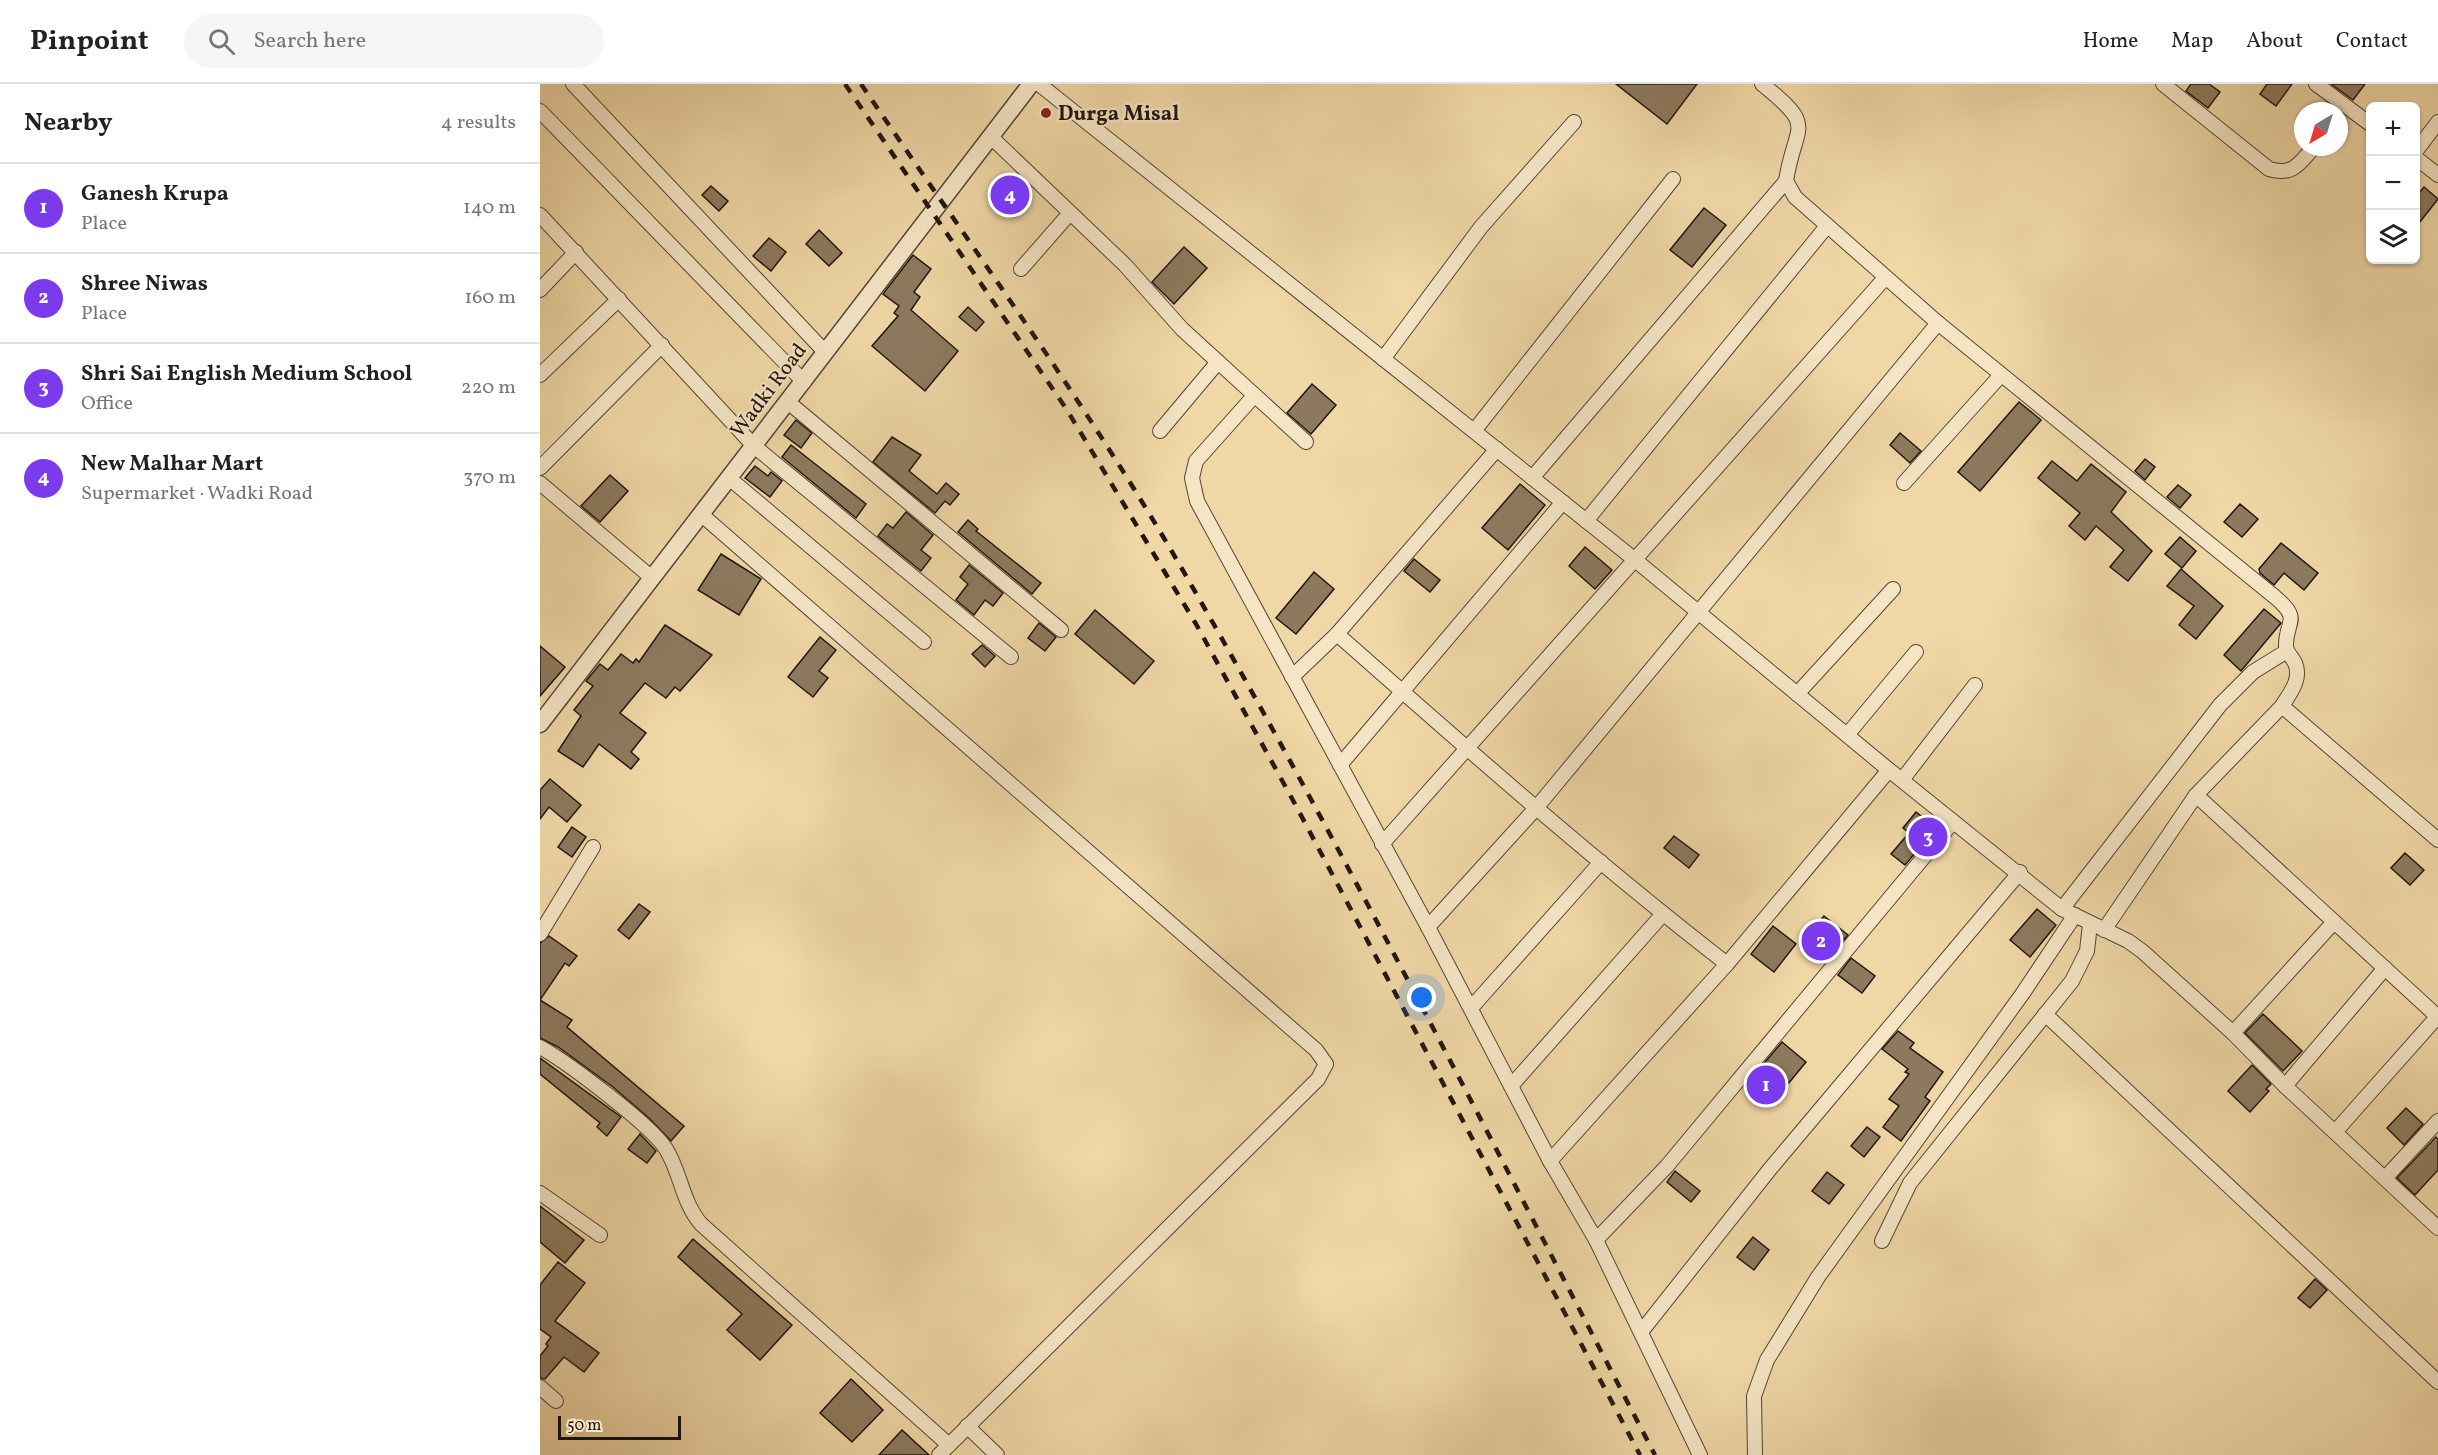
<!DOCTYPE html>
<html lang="en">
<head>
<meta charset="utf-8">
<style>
	body { margin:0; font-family:Vollkorn,serif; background:#f6f6f6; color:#222 }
	.controls { position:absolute; right:18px; top:18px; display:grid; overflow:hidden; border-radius:9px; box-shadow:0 2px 4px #0004 }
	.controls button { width:54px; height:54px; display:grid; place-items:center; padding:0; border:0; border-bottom:2px solid #e0e0e0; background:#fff; color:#222; font:30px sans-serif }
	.compass { position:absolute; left:1754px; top:18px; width:54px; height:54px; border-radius:50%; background:#fff; box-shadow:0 2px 4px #0004; rotate:218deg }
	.scale { position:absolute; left:18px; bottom:15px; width:123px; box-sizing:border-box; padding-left:6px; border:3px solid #211611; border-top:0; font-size:16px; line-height:21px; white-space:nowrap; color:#211611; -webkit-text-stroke:4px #f5e5c5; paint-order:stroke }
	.you { position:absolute; left:882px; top:914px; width:21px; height:21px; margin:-15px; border:4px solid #fff; border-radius:50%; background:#1a73e8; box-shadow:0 0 0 9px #1a73e833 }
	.badge { display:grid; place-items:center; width:39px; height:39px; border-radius:50%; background:#7c3aed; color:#fff; font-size:20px; font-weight:700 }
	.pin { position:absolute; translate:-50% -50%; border:3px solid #fff; box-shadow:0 2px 6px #0006 }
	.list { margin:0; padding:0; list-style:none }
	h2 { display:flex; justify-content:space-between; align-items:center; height:78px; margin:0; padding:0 24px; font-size:26px }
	h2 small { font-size:20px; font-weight:400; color:#767676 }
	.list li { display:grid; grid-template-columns:39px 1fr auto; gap:18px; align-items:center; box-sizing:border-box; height:90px; padding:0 24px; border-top:2px solid #e0e0e0 }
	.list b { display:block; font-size:22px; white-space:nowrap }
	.list p { margin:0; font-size:20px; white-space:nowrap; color:#767676 }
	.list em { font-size:20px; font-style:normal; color:#767676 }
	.icon { flex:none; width:33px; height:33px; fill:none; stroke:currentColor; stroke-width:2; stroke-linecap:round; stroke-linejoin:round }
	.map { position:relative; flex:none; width:1898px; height:1371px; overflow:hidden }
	header { display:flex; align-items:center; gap:36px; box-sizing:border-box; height:84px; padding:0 30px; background:#fff; border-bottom:2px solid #e0e0e0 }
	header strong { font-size:28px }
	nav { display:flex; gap:33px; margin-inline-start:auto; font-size:21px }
	.search { width:420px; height:54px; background:#f6f6f6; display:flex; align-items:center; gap:15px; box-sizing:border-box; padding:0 21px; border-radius:33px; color:#767676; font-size:22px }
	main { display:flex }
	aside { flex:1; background:#fff }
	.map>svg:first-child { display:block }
</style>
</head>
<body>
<header>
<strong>Pinpoint</strong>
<div class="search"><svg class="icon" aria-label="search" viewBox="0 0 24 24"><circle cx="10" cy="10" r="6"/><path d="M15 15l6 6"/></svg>Search here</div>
<nav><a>Home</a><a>Map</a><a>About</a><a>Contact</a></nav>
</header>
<main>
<aside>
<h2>Nearby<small>4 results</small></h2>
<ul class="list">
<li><span class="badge">1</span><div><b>Ganesh Krupa</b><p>Place</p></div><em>140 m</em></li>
<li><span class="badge">2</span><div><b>Shree Niwas</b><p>Place</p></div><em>160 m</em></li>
<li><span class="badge">3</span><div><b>Shri Sai English Medium School</b><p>Office</p></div><em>220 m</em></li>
<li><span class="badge">4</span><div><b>New Malhar Mart</b><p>Supermarket · Wadki Road</p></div><em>370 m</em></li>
</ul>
</aside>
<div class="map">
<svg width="1898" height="1371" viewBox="0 0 1898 1371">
	<rect width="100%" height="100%" fill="#f0d7a6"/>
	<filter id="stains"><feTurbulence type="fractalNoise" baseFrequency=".00333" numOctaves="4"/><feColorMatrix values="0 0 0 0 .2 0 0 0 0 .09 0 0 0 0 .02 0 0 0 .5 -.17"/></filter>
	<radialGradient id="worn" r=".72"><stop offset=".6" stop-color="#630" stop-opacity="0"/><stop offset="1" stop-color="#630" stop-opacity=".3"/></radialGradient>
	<g fill="#8d7a5e" stroke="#211611" stroke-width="1.5">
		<path d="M1076,0H1157L1127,40Z"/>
		<path d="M1651,0H1669L1680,8L1668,24L1646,7Z"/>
		<path d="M1727,0H1752L1736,22L1720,10Z"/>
		<path d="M1791,0H1825L1813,16Z"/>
		<path d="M171,102L188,117L179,127L162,111Z"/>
		<path d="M1884,103L1898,115L1875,144V114Z"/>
		<path d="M1164,124L1186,141L1152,183L1130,166Z"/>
		<path d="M279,146L302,169L289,182L266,160Z"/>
		<path d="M229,154L246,168L231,187L213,172Z"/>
		<path d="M644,163L667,184L634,220L612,198Z"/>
		<path d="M373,171L391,185L374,208L380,213L371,226L418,267L385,307L332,262L358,232L354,229L359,222L343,210Z"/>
		<path d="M428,223L444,238L436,247L419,233Z"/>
		<path d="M772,300L796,321L771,350L747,329Z"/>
		<path d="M1479,318L1501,336L1440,407L1418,388Z"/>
		<path d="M256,336L272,349L261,364L244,351Z"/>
		<path d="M1360,349L1381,367L1370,379L1350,361Z"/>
		<path d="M352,353L381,371L369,387L397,410L406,399L419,410L410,421L405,417L395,429L333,378Z"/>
		<path d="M251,361L326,420L316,434L242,373Z"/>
		<path d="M1605,375L1615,383L1605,396L1595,387Z"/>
		<path d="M1512,377L1537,397L1551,380L1586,408L1571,428L1612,467L1588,497L1570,483L1584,466L1556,442L1545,456L1529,442L1540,429L1498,394Z"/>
		<path d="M215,382L228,392L231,388L242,397L230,413L205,394Z"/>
		<path d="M70,391L88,407L60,438L41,422Z"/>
		<path d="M980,400L1005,421L968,466L942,444Z"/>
		<path d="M1638,401L1651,411L1640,424L1627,413Z"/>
		<path d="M1700,420L1718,435L1702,453L1684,438Z"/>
		<path d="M366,428L393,451L381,466L391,474L381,487L338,452L347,440L353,444Z"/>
		<path d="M428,436L438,445L436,447L501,499L492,510L418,448Z"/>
		<path d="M1640,453L1656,467L1642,484L1625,470Z"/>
		<path d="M1741,459L1778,489L1764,506L1744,489L1734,501L1720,489L1719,485Z"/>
		<path d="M1045,463L1072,486L1055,505L1029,482Z"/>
		<path d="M181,470L221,495L199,531L158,506Z"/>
		<path d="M874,475L900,496L890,508L864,487Z"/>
		<path d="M429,481L463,509L453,522L445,516L434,531L416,516L428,500L420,493Z"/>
		<path d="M1641,485L1683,522L1656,555L1639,541L1654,522L1627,502Z"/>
		<path d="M774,488L794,505L756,550L736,534Z"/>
		<path d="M1724,525L1741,539L1701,587L1684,571Z"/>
		<path d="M555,526L614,577L594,600L535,550Z"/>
		<path d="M499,539L516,553L505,567L488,554Z"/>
		<path d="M125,541L172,571L140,607L135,603L126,614L105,599L80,629L106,649L91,668L99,675L91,685L59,660L43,683L18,667L41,632L34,626L53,602L46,597L60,580L68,586L81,570L93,579L96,575L99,578Z"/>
		<path d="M280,553L296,566L279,587L288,594L273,613L248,593Z"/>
		<path d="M442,561L455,572L445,583L432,570Z"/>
		<path d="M0,562L25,583L0,612Z"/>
		<path d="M10,695L41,721L27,738L9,723L0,735V706Z"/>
		<path d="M1376,728L1396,744L1365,781L1351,770L1369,749L1363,744Z"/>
		<path d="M32,743L46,753L32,773L18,763Z"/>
		<path d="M1134,752L1159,771L1149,784L1124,764Z"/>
		<path d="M1865,769L1884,786L1870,801L1851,784Z"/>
		<path d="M99,820L110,828L89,855L78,846Z"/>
		<path d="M1497,825L1516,841L1490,873L1470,856Z"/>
		<path d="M1284,832L1308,851L1287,876L1260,854L1274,838L1277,840Z"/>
		<path d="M1233,842L1256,860L1234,888L1211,870Z"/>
		<path d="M9,852L37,872L29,882L25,879L0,916L32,936L27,943L144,1042L131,1057L110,1035L73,1003L18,963L0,954V859Z"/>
		<path d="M1311,874L1335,892L1322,909L1298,891Z"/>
		<path d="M1723,930L1762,967L1743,987L1705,949Z"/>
		<path d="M1358,947L1374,959L1370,964L1403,988L1385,1013L1390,1017L1361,1057L1343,1043L1359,1022L1349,1015L1369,990L1365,988L1368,985L1342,965Z"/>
		<path d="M1242,958L1266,978L1234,1017L1209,997Z"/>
		<path d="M0,974L81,1033L67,1052L57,1043L60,1039L0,990Z"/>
		<path d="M1712,981L1731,1000L1726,1005L1729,1007L1710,1028L1688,1007Z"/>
		<path d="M1866,1024L1883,1040L1864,1061L1847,1044Z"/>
		<path d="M1327,1043L1340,1053L1324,1073L1311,1062Z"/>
		<path d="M100,1050L116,1067L107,1079L88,1065Z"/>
		<path d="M1896,1053L1898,1055V1086L1875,1111L1857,1094Z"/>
		<path d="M1135,1087L1160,1107L1151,1118L1127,1098Z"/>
		<path d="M1287,1088L1304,1101L1289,1120L1272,1107Z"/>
		<path d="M0,1122L44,1156L25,1179L0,1158Z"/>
		<path d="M1213,1153L1229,1166L1214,1186L1197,1173Z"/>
		<path d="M153,1155L252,1241L220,1276L187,1246L202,1230L138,1173Z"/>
		<path d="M18,1178L45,1199L15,1237L59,1269L44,1288L24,1273L5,1295L0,1294V1272L8,1262L6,1260L11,1253L0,1245V1201Z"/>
		<path d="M1775,1195L1787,1206L1770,1224L1758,1214Z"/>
		<path d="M311,1295L343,1326L312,1358L280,1329Z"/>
		<path d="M362,1346L389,1371H339Z"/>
	</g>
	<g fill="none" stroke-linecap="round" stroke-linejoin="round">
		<g stroke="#554636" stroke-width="16">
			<g id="minor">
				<path d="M33,0L285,268"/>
				<path d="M499,0L1094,475L1349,686L1522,825L1588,857L1602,867L1693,949L1745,1002L1898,1144"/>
				<path d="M1222,0C1278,45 1255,38 1246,97L1255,113L1398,239L1735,513C1763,537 1745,536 1746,563C1747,569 1752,573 1755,579C1762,595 1750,609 1742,622L1656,711L1564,846"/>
				<path d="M1623,0L1729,85C1753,92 1759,80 1774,63"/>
				<path d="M1776,0L1830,40"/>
				<path d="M0,27L264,298"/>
				<path d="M451,53L585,181L642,245L766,358"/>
				<path d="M1876,67L1898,38"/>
				<path d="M1876,74L1898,91"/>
				<path d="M0,131L214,362L471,573"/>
				<path d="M481,185L530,129"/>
				<path d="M0,206L36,168"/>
				<path d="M843,275L941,143L1034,38"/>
				<path d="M0,291L79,215"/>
				<path d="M714,312L656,377L652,394L657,417L888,843L1010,1077L1056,1156L1160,1371"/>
				<path d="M248,318L521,546"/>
				<path d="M620,347L678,278"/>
				<path d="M934,347L1133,95"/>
				<path d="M0,384L122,261"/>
				<path d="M189,394L384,558"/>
				<path d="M992,394L1246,97"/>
				<path d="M0,399L112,494"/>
				<path d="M1364,399L1461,291"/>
				<path d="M162,431L776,966L786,980L778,995L399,1371"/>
				<path d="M1046,437L1287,142"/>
				<path d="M797,550C925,663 1053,776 1187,880"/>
				<path d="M752,593L797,550L957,365"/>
				<path d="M1257,610L1353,505"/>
				<path d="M1742,622L1898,756"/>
				<path d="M1307,651L1376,568"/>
				<path d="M800,681L1023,418"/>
				<path d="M1362,696L1435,601"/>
				<path d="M1656,711L1898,933"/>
				<path d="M842,760L1345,194"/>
				<path d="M1522,825L1680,621L1713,588L1747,567"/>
				<path d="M888,843L997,723L1398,239"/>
				<path d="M0,850L53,763"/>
				<path d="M931,924L1061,778"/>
				<path d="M1505,930L1898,1298"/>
				<path d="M1693,949L1794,838"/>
				<path d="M0,963C27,978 111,1041 126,1065C141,1089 142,1118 161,1140L409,1361"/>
				<path d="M971,1002L1123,830"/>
				<path d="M1745,1002L1845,884"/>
				<path d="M1795,1048L1897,933"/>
				<path d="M1010,1077L1187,880L1349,686"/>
				<path d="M1846,1093L1898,1037"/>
				<path d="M0,1109L60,1151"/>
				<path d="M1056,1156L1127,1082L1413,738"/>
				<path d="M1342,1157L1370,1099L1532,897L1547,867L1550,840"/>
				<path d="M1101,1248L1230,1085L1480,788"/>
				<path d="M0,1303L16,1317"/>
				<path d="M427,1342L457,1371"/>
				<path d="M1215,1371L1214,1312L1227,1276L1278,1193L1483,909L1535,831"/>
			</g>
		</g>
		<g stroke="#554636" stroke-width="19">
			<path id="tertiary" d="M0,640L491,0"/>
		</g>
		<use href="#minor" stroke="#f5e5c5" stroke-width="14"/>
		<use href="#tertiary" stroke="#f5e5c5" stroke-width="16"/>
		<g stroke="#211611" stroke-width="4.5" stroke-dasharray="10 10" stroke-linecap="butt">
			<path d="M305,0L527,326L656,540L755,720L1100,1371"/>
			<path d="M321,0C428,158 542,313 638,478C807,770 959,1072 1115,1371"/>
		</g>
	</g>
	<circle fill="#8f2418" stroke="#f5e5c5" stroke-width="2" cx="506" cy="29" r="6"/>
	<g text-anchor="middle" stroke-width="4.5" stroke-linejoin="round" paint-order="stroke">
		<g font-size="21" font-weight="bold" fill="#211611" stroke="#f5e5c5" text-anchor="start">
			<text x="518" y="36">Durga Misal</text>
		</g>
		<g font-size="21" fill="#211611" stroke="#f5e5c5">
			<text transform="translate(228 306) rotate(-53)" y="7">Wadki Road</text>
		</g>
	</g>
	<rect width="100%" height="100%" filter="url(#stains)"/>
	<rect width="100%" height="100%" fill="url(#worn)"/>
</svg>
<div class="controls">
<button>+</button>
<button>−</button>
<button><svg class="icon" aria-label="layers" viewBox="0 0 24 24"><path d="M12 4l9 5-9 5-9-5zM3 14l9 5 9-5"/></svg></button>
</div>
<svg class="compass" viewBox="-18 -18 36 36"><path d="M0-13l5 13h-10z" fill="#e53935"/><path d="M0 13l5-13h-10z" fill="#767676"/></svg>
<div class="scale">50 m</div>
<div class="you"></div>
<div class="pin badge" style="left:1226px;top:1001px">1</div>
<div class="pin badge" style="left:1281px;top:857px">2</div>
<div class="pin badge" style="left:1388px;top:753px">3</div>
<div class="pin badge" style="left:470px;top:111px">4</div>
</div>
</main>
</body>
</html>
